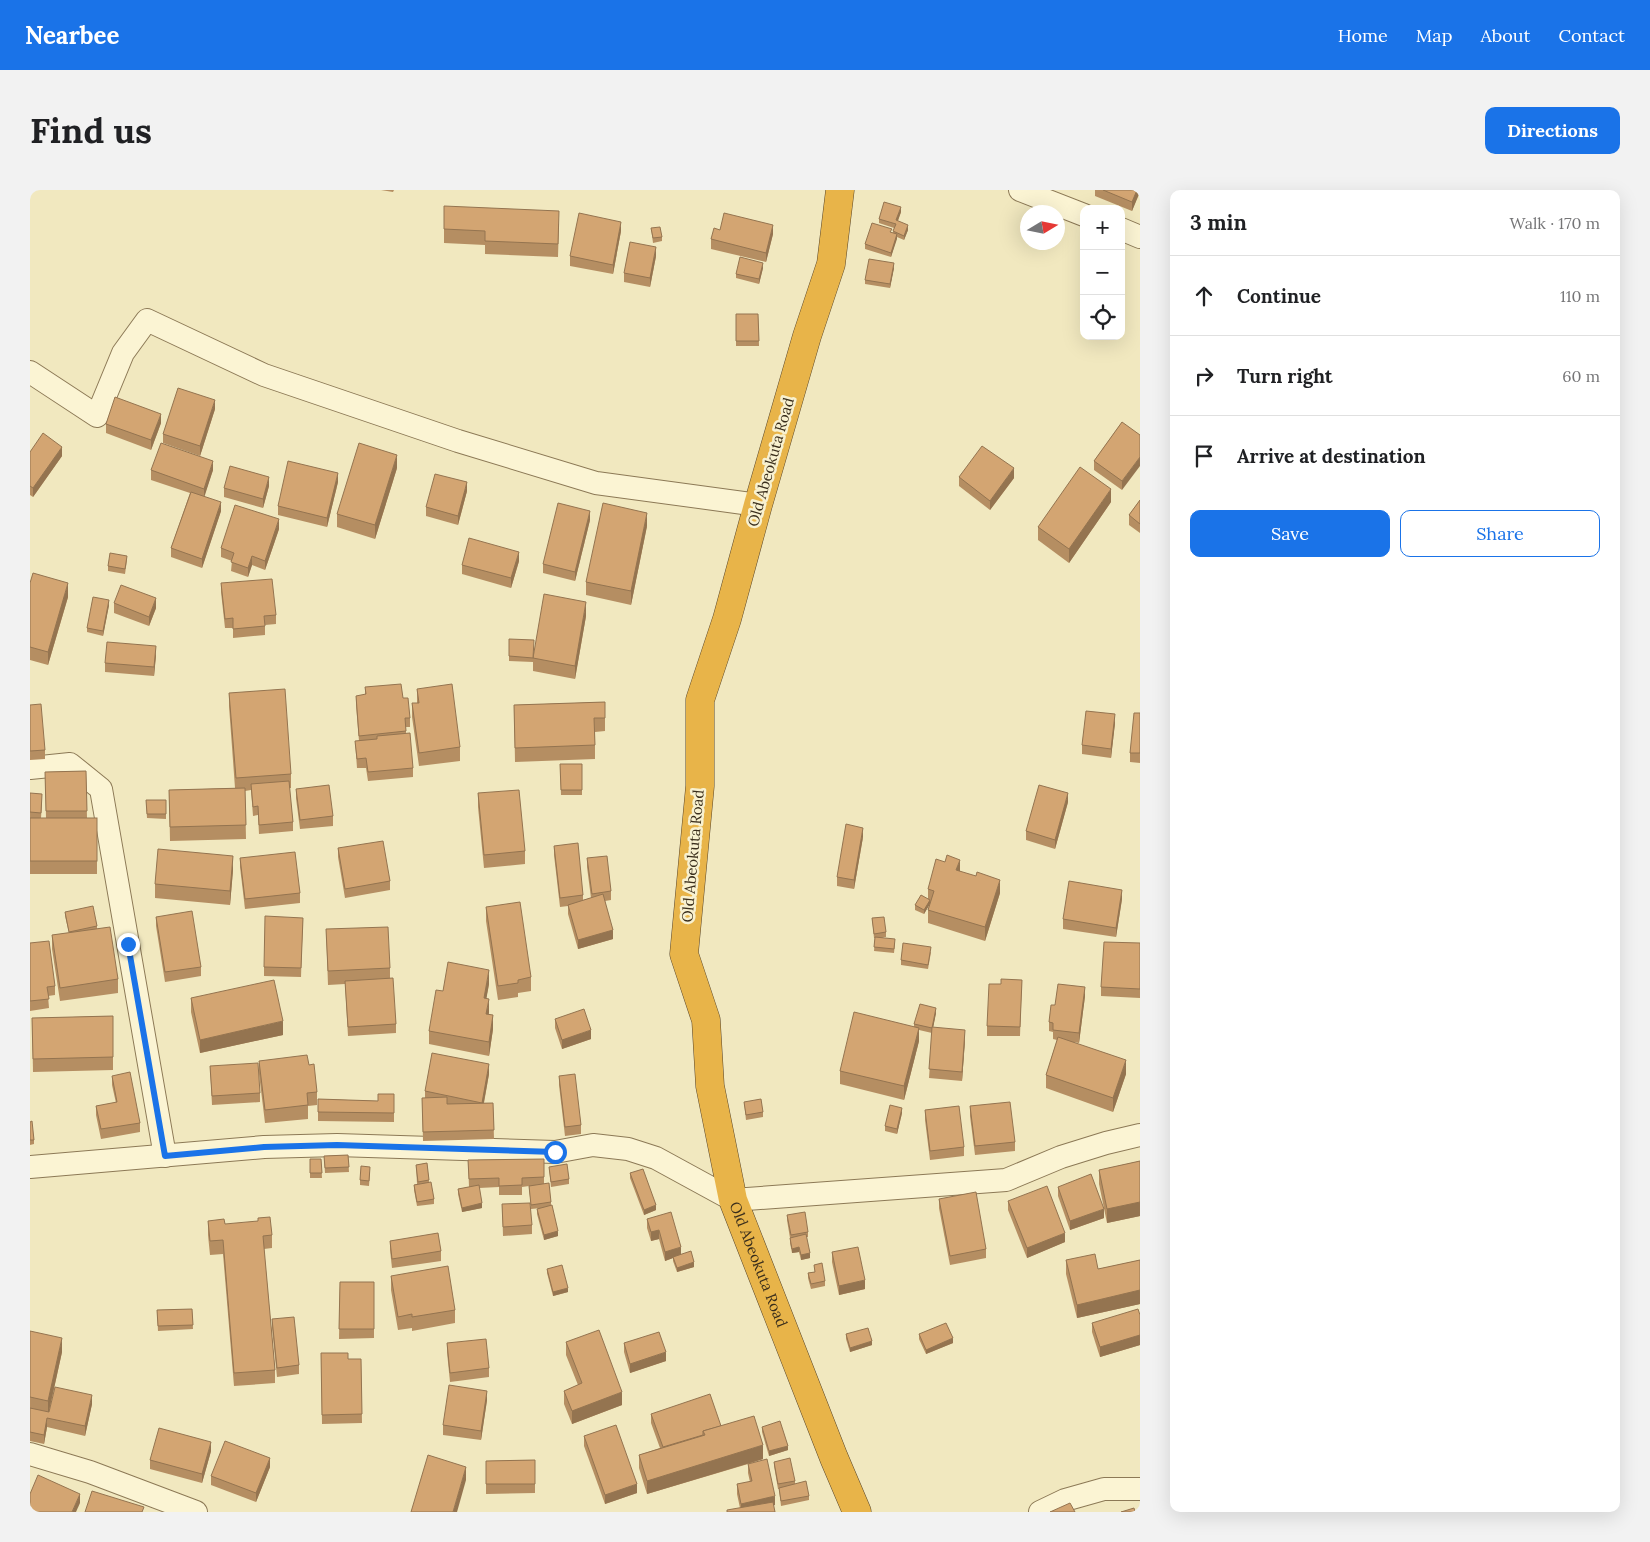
<!DOCTYPE html>
<html lang="en">
<head>
<meta charset="utf-8">
<style>
	body { margin:0; font-family:Lora,serif; background:#f2f2f2; color:#202124 }
	.controls { position:absolute; right:15px; top:15px; display:grid; overflow:hidden; border-radius:10px; box-shadow:0 5px 20px #0002 }
	.controls button { width:45px; height:45px; display:grid; place-items:center; padding:0; border:0; border-bottom:1px solid #e0e0e0; background:#fff; color:#202124; font:25px sans-serif }
	.compass { position:absolute; left:990px; top:15px; width:45px; height:45px; border-radius:50%; background:#fff; box-shadow:0 5px 20px #0002; rotate:80deg }
	.stop { position:absolute; width:15px; height:15px; margin:-11px; border:4px solid #1a73e8; border-radius:50%; background:#fff }
	.stop.end { background:#1a73e8; border-color:#fff; box-shadow:0 1px 5px #0008 }
	.list { margin:0; padding:0; list-style:none }
	h2 { display:flex; justify-content:space-between; align-items:center; height:65px; margin:0; padding:0 20px; font-size:21px }
	h2 small { font-size:16px; font-weight:400; color:#757577 }
	.list li { display:grid; grid-template-columns:32px 1fr auto; gap:15px; align-items:center; box-sizing:border-box; height:80px; padding:0 20px; border-top:1px solid #e0e0e0 }
	.list b { display:block; font-size:19px; white-space:nowrap }
	.list em { font-size:16px; font-style:normal; color:#757577 }
	.actions { display:flex; gap:10px; padding:15px 20px }
	.actions a { flex:1; padding:11px 0; border:1px solid #1a73e8; border-radius:10px; text-align:center; font-size:18px; color:#1a73e8 }
	.actions .main { background:#1a73e8; color:#fff }
	.icon { flex:none; width:28px; height:28px; fill:none; stroke:currentColor; stroke-width:2; stroke-linecap:round; stroke-linejoin:round }
	.map { position:relative; flex:none; width:1110px; height:1322px; overflow:hidden; border-radius:10px }
	header { display:flex; align-items:center; gap:30px; box-sizing:border-box; height:70px; padding:0 25px; background:#1a73e8; color:#fff }
	header strong { font-size:24px }
	nav { display:flex; gap:28px; margin-inline-start:auto; font-size:18px }
	.intro { display:flex; align-items:center; justify-content:space-between; box-sizing:border-box; height:120px; padding:0 30px }
	h1 { margin:0; font-size:35px }
	.button { padding:12px 22px; border-radius:10px; background:#1a73e8; color:#fff; font-size:18px; font-weight:700 }
	main { display:flex; gap:30px; padding:0 30px }
	aside { flex:1; background:#fff; border-radius:10px; box-shadow:0 5px 20px #0002 }
	.map>svg:first-child { display:block }
</style>
</head>
<body>
<header>
<strong>Nearbee</strong>
<nav><a>Home</a><a>Map</a><a>About</a><a>Contact</a></nav>
</header>
<div class="intro"><h1>Find us</h1><a class="button">Directions</a></div>
<main>
<div class="map">
<svg width="1110" height="1322" viewBox="0 0 1110 1322">
	<rect width="100%" height="100%" fill="#f1e8bf"/>
	<g fill="none" stroke-linecap="round" stroke-linejoin="round">
		<g stroke="#8c7956" stroke-width="24">
			<g id="street">
				<path d="M990,0L1054,25"/>
				<path d="M1091,39L1110,47"/>
				<path d="M0,182L67,226L93,163L117,130L234,185L428,251L566,293L728,315"/>
				<path d="M0,578L40,574L71,599L135,966"/>
				<path d="M0,977L234,957L307,955L525,962L563,955L598,959L626,968L703,1010L976,990L1031,967L1076,953L1110,945"/>
				<path d="M0,1264L60,1282L166,1322"/>
				<path d="M1010,1322L1035,1310L1074,1299H1110"/>
			</g>
		</g>
		<g stroke="#59462b" stroke-width="29">
			<g id="highway">
				<path id="s1" d="M810,0L801,74L777,146L728,315L697,429L670,510V596L654,764L676,830L680,896L703,1010L804,1268L827,1322"/>
			</g>
		</g>
		<use href="#street" stroke="#fbf4d3" stroke-width="22"/>
		<use href="#highway" stroke="#e8b449" stroke-width="28"/>
	</g>
	<g fill="#b58e62">
		<path d="M351,0H364L363,2Z"/>
		<path d="M1065,0H1110L1102,21L1065,6Z"/>
		<path d="M871,22L868,31L878,40L874,50L867,47L861,67L835,59V54L862,43H863L864,38L849,33V29Z"/>
		<path d="M529,34L528,67L455,64V55L414,53V39Z"/>
		<path d="M621,38L632,47V51L623,53Z"/>
		<path d="M690,40L743,44L736,72L681,59V49Z"/>
		<path d="M591,41L583,84L540,76V66Z"/>
		<path d="M626,66L620,97L594,92V83Z"/>
		<path d="M733,78L729,94L706,88V84Z"/>
		<path d="M864,78L860,98L835,94V90Z"/>
		<path d="M706,124H728L729,156H706Z"/>
		<path d="M185,219L170,266L133,253V244Z"/>
		<path d="M1092,232V300L1064,280V271Z"/>
		<path d="M131,233L121,260L76,243V234Z"/>
		<path d="M0,262L32,266L3,307L0,305Z"/>
		<path d="M367,278L345,349L307,337V324Z"/>
		<path d="M121,280H183L174,306L191,321L172,378L141,367V358L160,303L121,290Z"/>
		<path d="M929,287L984,288L960,320L929,296Z"/>
		<path d="M308,292L297,337L248,325V316Z"/>
		<path d="M239,296L233,318L194,307V298Z"/>
		<path d="M437,301L428,335L396,326V317Z"/>
		<path d="M1110,310V343L1099,335V325Z"/>
		<path d="M1081,312L1039,373L1008,350V337Z"/>
		<path d="M560,330L545,391L513,383V374Z"/>
		<path d="M617,336L601,415L556,405V392Z"/>
		<path d="M249,339L235,380L222,375L218,387L201,381L202,371L191,367V358Z"/>
		<path d="M97,370L95,384L78,381V376Z"/>
		<path d="M489,371L481,398L432,384V375Z"/>
		<path d="M0,393L38,407L18,475L0,470Z"/>
		<path d="M191,393L246,425V434L235,435V445L203,448V438H195L191,402Z"/>
		<path d="M84,413L126,418L119,436L84,423Z"/>
		<path d="M79,415L73,446L57,442V438Z"/>
		<path d="M556,426L545,489L503,481V472L479,471V449L503,463Z"/>
		<path d="M126,465L124,486L75,482V473Z"/>
		<path d="M335,497L373,508L380,528V537H376V543L383,578V587L338,591L336,578H327L325,551H329L326,515V506L335,505Z"/>
		<path d="M387,499L430,557V571L389,576L382,527V513H387Z"/>
		<path d="M199,503L261,584V598H259L263,632V641L229,644L228,625L223,626L221,600L215,601L216,649L140,651L139,600L205,598L199,516Z"/>
		<path d="M575,512V541L565,542V569L485,572L484,515Z"/>
		<path d="M0,515L15,560V569L0,570Z"/>
		<path d="M1110,523V573L1100,572V563Z"/>
		<path d="M1085,533L1081,568L1052,564V555Z"/>
		<path d="M530,574H552V605H531Z"/>
		<path d="M56,581L57,628H67V684H0V603L12,613L11,628H16L15,582Z"/>
		<path d="M266,599L303,626V636L270,639L266,608Z"/>
		<path d="M448,603L495,661V674L454,678L448,617Z"/>
		<path d="M116,610H136V629L117,628Z"/>
		<path d="M1038,612L1025,659L996,650V641Z"/>
		<path d="M833,647L824,699L807,696V687Z"/>
		<path d="M524,656L553,705V710L561,708L557,677V668L581,701V710L575,711L583,749L548,759L538,724V716L530,717L524,665Z"/>
		<path d="M308,658L360,691V700L315,708L308,667Z"/>
		<path d="M210,668L270,703V713L215,719L210,677Z"/>
		<path d="M203,680L200,715L125,708V694Z"/>
		<path d="M930,681L970,703L955,751L898,733V720L900,713L894,724L885,720V715L898,709V699Z"/>
		<path d="M1092,709L1086,747L1033,739V729Z"/>
		<path d="M456,717L501,787V801L488,803V807L468,810L456,731Z"/>
		<path d="M35,722L67,736V739L88,789V803L30,811L22,759V745L39,743L35,726Z"/>
		<path d="M126,727L171,777V786L135,792L126,736Z"/>
		<path d="M273,728L271,787L234,786V777Z"/>
		<path d="M842,728L856,742V747H852L865,753L864,763L844,761L845,748H844Z"/>
		<path d="M296,739L360,778V788L366,834V843L318,846L315,794L298,795Z"/>
		<path d="M0,753L25,796V805L18,806L19,818L0,821Z"/>
		<path d="M1110,753V808L1071,806V797Z"/>
		<path d="M901,762L898,779L871,775V770Z"/>
		<path d="M992,790L990,846H957V836L971,794Z"/>
		<path d="M459,794L456,809L458,824L463,839L459,866L399,854V841L413,801Z"/>
		<path d="M1055,806L1049,853L1043,852L1096,884L1083,922L1016,898V885L1027,850L1023,849V842L1019,841V832L1025,815Z"/>
		<path d="M161,808L253,845L170,863L161,822Z"/>
		<path d="M906,823L903,838L935,850L932,891L899,888L902,843L889,840V851L874,910L810,894V881L884,837V834Z"/>
		<path d="M83,826V880L3,882L2,828Z"/>
		<path d="M525,829L561,849L532,859L525,838Z"/>
		<path d="M229,871L279,875L287,902V915L278,916V929L235,933L229,884Z"/>
		<path d="M180,876L230,903V912L182,915Z"/>
		<path d="M459,884L454,913H463L464,949L393,951L392,908H395V901Z"/>
		<path d="M82,886L110,933V942L71,949L66,925V916L86,913L82,895Z"/>
		<path d="M529,886L551,935V944L535,946L529,895Z"/>
		<path d="M364,904V932L288,931V909L348,911Z"/>
		<path d="M714,912L733,922V927L716,930Z"/>
		<path d="M940,916L985,952V961L945,965L940,926Z"/>
		<path d="M895,920L934,957V966L900,970L895,930Z"/>
		<path d="M872,923L867,944L855,941V936Z"/>
		<path d="M0,932L4,950V954L0,955Z"/>
		<path d="M318,965L319,982L295,983L294,966Z"/>
		<path d="M280,969H291L292,988H280Z"/>
		<path d="M514,969V994L521,1012V1015L528,1046L514,1050L507,1024V1019L511,1018L501,1019L499,996L492,997V1005H469V997L449,998L452,1018L432,1022L428,1004V999L439,997L438,970Z"/>
		<path d="M1110,971V1026L1077,1033L1069,994V980Z"/>
		<path d="M397,973L399,992L404,1009V1014L387,1016L384,1000V995L387,994L386,975Z"/>
		<path d="M519,977L539,989V994L521,997Z"/>
		<path d="M340,982L339,996L330,995V990Z"/>
		<path d="M600,983L626,1020L614,1025L600,988Z"/>
		<path d="M1028,997L1074,1028L1040,1040L1028,1006Z"/>
		<path d="M909,1009L956,1059V1068L920,1075L909,1018Z"/>
		<path d="M978,1011L1035,1052L997,1068L978,1020Z"/>
		<path d="M472,1014L502,1035V1044L473,1046Z"/>
		<path d="M757,1025L778,1042V1047H776L780,1068L771,1070L769,1062L762,1063L760,1053V1048L757,1030Z"/>
		<path d="M617,1029L651,1064L664,1077L647,1082L643,1071V1068L635,1071L629,1049L621,1051L617,1038Z"/>
		<path d="M178,1031L195,1034L242,1045V1058L234,1059L245,1180V1193L204,1196L193,1064L180,1065L178,1045Z"/>
		<path d="M360,1051L411,1061V1071L362,1078L360,1060Z"/>
		<path d="M802,1062L835,1099L809,1105L802,1072Z"/>
		<path d="M1036,1070L1068,1079L1110,1070V1114L1047,1128L1036,1084Z"/>
		<path d="M784,1075L795,1091V1096L781,1099L778,1088V1083L785,1082Z"/>
		<path d="M517,1079L538,1102L523,1106L517,1083Z"/>
		<path d="M361,1086L425,1120V1133L382,1141V1138L368,1140L361,1100Z"/>
		<path d="M310,1092H344V1148L309,1149Z"/>
		<path d="M162,1119L163,1139L128,1141L127,1120Z"/>
		<path d="M1110,1125V1155L1070,1167L1062,1142V1133Z"/>
		<path d="M242,1129L269,1175V1184L247,1187L242,1138Z"/>
		<path d="M0,1141L32,1162L19,1222L62,1214L55,1246L17,1237L14,1254L0,1251Z"/>
		<path d="M816,1144L842,1155L820,1162L816,1149Z"/>
		<path d="M889,1144L923,1153L896,1164L889,1149Z"/>
		<path d="M536,1152L592,1215L542,1234L534,1214V1201L548,1195L536,1165Z"/>
		<path d="M417,1153L459,1178V1187L420,1192L417,1162Z"/>
		<path d="M594,1153L636,1171L600,1183L594,1162Z"/>
		<path d="M291,1163L318,1169H331L332,1233L292,1234Z"/>
		<path d="M457,1210L451,1250L413,1245V1235Z"/>
		<path d="M621,1224L691,1236L733,1269L718,1274L745,1315L710,1318L707,1304V1294L720,1292L718,1283V1274L617,1304L609,1278V1265L630,1258L621,1233Z"/>
		<path d="M732,1237L758,1260L739,1266L732,1242Z"/>
		<path d="M554,1246L607,1303L575,1314L554,1256Z"/>
		<path d="M181,1261L172,1293L120,1279V1270Z"/>
		<path d="M505,1270V1303L456,1304V1271Z"/>
		<path d="M744,1272L765,1291V1294L779,1306V1310L751,1316L749,1299H748L744,1276Z"/>
		<path d="M240,1277L226,1312L181,1295V1286Z"/>
	</g>
	<g fill="#947450">
		<path d="M1107,0H1110V2L1102,21V12Z"/>
		<path d="M871,17V22L866,35V30Z"/>
		<path d="M591,32V41L583,84V75Z"/>
		<path d="M743,35V44L736,72V63Z"/>
		<path d="M878,35V40L874,50V46Z"/>
		<path d="M867,44V49L861,67V63Z"/>
		<path d="M626,57V66L620,97V88Z"/>
		<path d="M733,73V78L729,94V89Z"/>
		<path d="M864,73V78L860,98V94Z"/>
		<path d="M185,210V219L170,266V256Z"/>
		<path d="M131,224V233L121,260V250Z"/>
		<path d="M32,257V266L3,307V298Z"/>
		<path d="M367,265V278L345,349V335Z"/>
		<path d="M1110,267V276L1092,300V291Z"/>
		<path d="M183,271V280L174,308V299Z"/>
		<path d="M984,278V288L960,320V311Z"/>
		<path d="M308,283V292L297,337V328Z"/>
		<path d="M239,287V296L233,318V309Z"/>
		<path d="M437,292V301L428,335V326Z"/>
		<path d="M1081,299V312L1039,373V359Z"/>
		<path d="M191,312V321L172,378V369Z"/>
		<path d="M560,321V330L545,391V382Z"/>
		<path d="M617,323V336L601,415V401Z"/>
		<path d="M249,329V339L235,380V371Z"/>
		<path d="M489,362V371L481,398V388Z"/>
		<path d="M222,366V375L218,387V378Z"/>
		<path d="M38,393V407L18,475V462Z"/>
		<path d="M126,408V418L119,436V427Z"/>
		<path d="M79,410V415L73,446V441Z"/>
		<path d="M556,412V426L545,489V476Z"/>
		<path d="M126,456V465L124,486V477Z"/>
		<path d="M1085,524V533L1081,568V559Z"/>
		<path d="M1038,603V612L1025,659V650Z"/>
		<path d="M833,638V647L824,699V690Z"/>
		<path d="M203,666V680L200,715V701Z"/>
		<path d="M930,670V683L926,680Z"/>
		<path d="M970,690V703L955,751V737Z"/>
		<path d="M1092,700V709L1086,747V738Z"/>
		<path d="M900,710V714L894,724V720Z"/>
		<path d="M583,740V749L548,759V750Z"/>
		<path d="M459,780V794L454,822V808Z"/>
		<path d="M1055,797V806L1049,853V843Z"/>
		<path d="M459,809V823L456,837V824Z"/>
		<path d="M906,818V823L902,843V838Z"/>
		<path d="M463,825V839L459,866V852Z"/>
		<path d="M253,831V845L170,863V850Z"/>
		<path d="M889,838V851L874,910V896Z"/>
		<path d="M561,840V849L532,859V850Z"/>
		<path d="M935,840V850L932,891V882Z"/>
		<path d="M1096,870V884L1083,922V908Z"/>
		<path d="M459,874V884L452,922V913Z"/>
		<path d="M872,918V923L867,944V939Z"/>
		<path d="M1110,1012V1026L1077,1033V1019Z"/>
		<path d="M452,1013V1018L432,1022V1018Z"/>
		<path d="M626,1015V1020L614,1025V1020Z"/>
		<path d="M1074,1019V1028L1040,1040V1031Z"/>
		<path d="M629,1040V1049L621,1051V1042Z"/>
		<path d="M528,1041V1046L514,1050V1045Z"/>
		<path d="M1035,1043V1052L997,1068V1058Z"/>
		<path d="M651,1057V1066L643,1067V1068L635,1071V1062Z"/>
		<path d="M769,1057V1062L762,1063V1059Z"/>
		<path d="M780,1063V1068L771,1070V1065Z"/>
		<path d="M664,1072V1077L647,1082V1078Z"/>
		<path d="M835,1090V1099L809,1105V1096Z"/>
		<path d="M538,1098V1102L523,1106V1102Z"/>
		<path d="M1110,1100V1114L1047,1128V1115Z"/>
		<path d="M1110,1145V1155L1070,1167V1157Z"/>
		<path d="M32,1148V1162L18,1225V1211Z"/>
		<path d="M923,1148V1153L896,1164V1160Z"/>
		<path d="M842,1151V1155L820,1162V1158Z"/>
		<path d="M636,1162V1171L600,1183V1174Z"/>
		<path d="M457,1201V1210L451,1250V1241Z"/>
		<path d="M592,1202V1215L542,1234V1221Z"/>
		<path d="M62,1205V1214L55,1246V1236Z"/>
		<path d="M17,1228V1237L14,1254V1245Z"/>
		<path d="M181,1252V1261L172,1293V1284Z"/>
		<path d="M733,1255V1269L617,1304V1291Z"/>
		<path d="M758,1256V1260L739,1266V1261Z"/>
		<path d="M240,1268V1277L226,1312V1303Z"/>
		<path d="M436,1277V1290L427,1322H423Z"/>
		<path d="M607,1294V1303L575,1314V1305Z"/>
		<path d="M50,1304V1313L46,1322H42Z"/>
		<path d="M745,1306V1315L711,1322V1314Z"/>
	</g>
	<g fill="#d3a572" stroke="#947450">
		<path d="M1073,0H1107L1102,12Z"/>
		<path d="M854,12L871,17L866,30L878,35L874,46L863,41L866,34L849,29Z"/>
		<path d="M414,16L529,21L528,54L455,51V41L414,39Z"/>
		<path d="M549,23L591,32L583,75L540,66Z"/>
		<path d="M694,23L743,35L736,63L681,49L684,38L690,40Z"/>
		<path d="M842,33L862,39L860,42L867,44L861,63L835,54Z"/>
		<path d="M630,37L632,47L623,48L621,38Z"/>
		<path d="M600,52L626,57L620,88L594,83Z"/>
		<path d="M710,67L733,73L729,89L706,84Z"/>
		<path d="M839,69L864,73L860,94L835,90Z"/>
		<path d="M706,124H728L729,151H706Z"/>
		<path d="M148,198L185,210L170,256L133,244Z"/>
		<path d="M85,207L131,224L121,250L76,234Z"/>
		<path d="M1092,232L1110,245V267L1092,291L1064,271Z"/>
		<path d="M13,243L32,257L3,298L0,296V262Z"/>
		<path d="M131,253L183,271L174,299L121,280Z"/>
		<path d="M329,253L367,265L345,335L307,324Z"/>
		<path d="M952,256L984,278L960,311L929,287Z"/>
		<path d="M258,271L308,283L297,328L248,316Z"/>
		<path d="M200,276L239,287L233,309L194,298Z"/>
		<path d="M1050,277L1081,299L1039,359L1008,337Z"/>
		<path d="M405,284L437,292L428,326L396,317Z"/>
		<path d="M161,302L191,312L172,369L141,358Z"/>
		<path d="M1110,310V334L1099,325Z"/>
		<path d="M528,313L560,321L545,382L513,374Z"/>
		<path d="M573,313L617,323L601,401L556,392Z"/>
		<path d="M205,315L249,329L235,371L222,366L218,378L201,372L204,363L191,358Z"/>
		<path d="M439,348L489,362L481,388L432,375Z"/>
		<path d="M80,363L97,366L95,379L78,376Z"/>
		<path d="M3,383L38,393L18,462L0,457V393Z"/>
		<path d="M242,389L246,425L234,426L235,436L203,439V428L195,429L191,393Z"/>
		<path d="M91,395L126,408L119,427L84,413Z"/>
		<path d="M514,404L556,412L545,476L503,468Z"/>
		<path d="M63,407L79,410L73,441L57,438Z"/>
		<path d="M479,449L504,450L503,468L479,466Z"/>
		<path d="M77,452L126,456L124,477L75,473Z"/>
		<path d="M371,494L373,508H378L380,528H375L376,541L329,546L326,506L336,504L335,497Z"/>
		<path d="M422,494L430,557L389,563L382,513H389L387,499Z"/>
		<path d="M255,499L261,584L206,588L199,503Z"/>
		<path d="M575,512V528H564L565,555L485,558L484,515Z"/>
		<path d="M11,514L15,560L0,561V515Z"/>
		<path d="M1056,521L1085,524L1081,559L1052,555Z"/>
		<path d="M1104,523H1110V563H1100Z"/>
		<path d="M380,543L383,578L338,582L336,568L327,569L325,551L347,549V546Z"/>
		<path d="M530,574H552V600H531Z"/>
		<path d="M56,581L57,621H16L15,582Z"/>
		<path d="M259,591L263,632L229,635L228,616L223,617L221,594Z"/>
		<path d="M299,595L303,626L270,630L266,599Z"/>
		<path d="M1009,595L1038,603L1025,650L996,641Z"/>
		<path d="M215,598L216,635L140,637L139,600Z"/>
		<path d="M489,600L495,661L454,665L448,603Z"/>
		<path d="M0,603L12,604L11,623L0,622Z"/>
		<path d="M116,610H136V624H117Z"/>
		<rect x="0" y="628" width="67" height="43"/>
		<path d="M816,634L833,638L824,690L807,687Z"/>
		<path d="M353,651L360,691L315,699L308,658Z"/>
		<path d="M548,653L553,705L530,708L524,656Z"/>
		<path d="M128,659L203,666L200,701L125,694Z"/>
		<path d="M265,662L270,703L215,709L210,668Z"/>
		<path d="M917,665L930,670L926,680L946,686L947,682L970,690L955,737L898,720L904,701L898,699L906,669L915,672Z"/>
		<path d="M577,666L581,701L562,704L557,668Z"/>
		<path d="M1039,691L1092,700L1086,738L1033,729Z"/>
		<path d="M573,704L583,740L548,750L538,715Z"/>
		<path d="M891,705L900,710L894,720L885,715Z"/>
		<path d="M490,712L501,787L488,790V793L468,796L456,717Z"/>
		<path d="M63,716L67,736L39,742L35,722Z"/>
		<path d="M162,721L171,777L135,782L126,727Z"/>
		<path d="M235,726L273,728L271,778L234,777Z"/>
		<path d="M854,727L856,742L844,744L842,728Z"/>
		<path d="M80,737L88,789L30,798L22,745Z"/>
		<path d="M358,737L360,778L298,781L296,739Z"/>
		<path d="M845,747L865,749L864,759L844,757Z"/>
		<path d="M19,751L25,796L17,797L19,809L0,811V753Z"/>
		<path d="M1074,752L1110,753V799L1071,797Z"/>
		<path d="M873,753L901,757L898,775L871,770Z"/>
		<path d="M418,772L459,780L454,808L459,809L456,824L463,825L459,852L399,841L406,800L413,801Z"/>
		<path d="M363,788L366,834L318,837L315,791Z"/>
		<path d="M971,789L992,790L990,837L957,836L959,794H971Z"/>
		<path d="M244,790L253,831L170,850L161,808Z"/>
		<path d="M1028,794L1055,797L1049,843L1023,840V833L1019,832L1021,815H1025Z"/>
		<path d="M890,814L906,818L902,838L884,834Z"/>
		<path d="M554,819L561,840L532,850L525,829Z"/>
		<path d="M824,822L889,838L874,896L810,881Z"/>
		<path d="M83,826V867L3,869L2,828Z"/>
		<path d="M902,837L935,840L932,882L899,879Z"/>
		<path d="M1028,847L1096,870L1083,908L1016,885Z"/>
		<path d="M402,863L459,874L452,913L395,901Z"/>
		<path d="M277,865L279,875L284,874L287,902L277,903L278,915L235,920L229,871Z"/>
		<path d="M228,873L230,903L182,906L180,876Z"/>
		<path d="M100,882L110,933L71,939L66,916L87,912L82,886Z"/>
		<path d="M545,884L551,935L535,937L529,886Z"/>
		<path d="M348,904H364V923L288,922V909L348,911Z"/>
		<path d="M417,907V914L463,913L464,940L393,942L392,908Z"/>
		<path d="M731,909L733,922L716,925L714,912Z"/>
		<path d="M980,912L985,952L945,956L940,916Z"/>
		<path d="M860,915L872,918L867,939L855,936Z"/>
		<path d="M929,916L934,957L900,961L895,920Z"/>
		<path d="M2,931L4,950H0V932Z"/>
		<path d="M318,965L319,977L295,978L294,966Z"/>
		<path d="M280,969H291L292,983H280Z"/>
		<path d="M514,969V987L492,988V995L469,996V988L439,989L438,970Z"/>
		<path d="M1110,971V1012L1077,1019L1069,980Z"/>
		<path d="M397,973L399,990L388,992L386,975Z"/>
		<path d="M537,974L539,989L521,992L519,977Z"/>
		<path d="M331,976L340,977L339,991L330,990Z"/>
		<path d="M613,979L626,1015L614,1020L600,983Z"/>
		<path d="M1061,984L1074,1019L1040,1031L1028,997Z"/>
		<path d="M401,992L404,1009L387,1012L384,995Z"/>
		<path d="M519,993L521,1012L501,1015L499,996Z"/>
		<path d="M449,995L452,1013L432,1018L428,999Z"/>
		<path d="M1017,996L1035,1043L997,1058L978,1011Z"/>
		<path d="M946,1002L956,1059L920,1066L909,1009Z"/>
		<path d="M500,1013L502,1035L473,1037L472,1014Z"/>
		<path d="M522,1015L528,1041L514,1045L507,1019Z"/>
		<path d="M641,1022L651,1057L635,1062L629,1040L621,1042L617,1029Z"/>
		<path d="M775,1022L778,1042L761,1045L757,1025Z"/>
		<path d="M240,1027L242,1045L233,1046L245,1180L204,1183L193,1050L180,1051L178,1031L194,1029L195,1034L228,1031V1028Z"/>
		<path d="M408,1043L411,1061L362,1069L360,1051Z"/>
		<path d="M776,1044L780,1063L771,1065L769,1057L762,1059L760,1048Z"/>
		<path d="M828,1057L835,1090L809,1096L802,1062Z"/>
		<path d="M661,1061L664,1072L647,1078L643,1067Z"/>
		<path d="M1065,1064L1068,1079L1110,1070V1100L1047,1115L1036,1070Z"/>
		<path d="M792,1073L795,1091L781,1094L778,1083L785,1082L784,1075Z"/>
		<path d="M532,1075L538,1098L523,1102L517,1079Z"/>
		<path d="M418,1076L425,1120L382,1127V1124L368,1127L361,1086Z"/>
		<path d="M310,1092H344V1139H309Z"/>
		<path d="M162,1119L163,1135L128,1136L127,1120Z"/>
		<path d="M1108,1119L1110,1125V1145L1070,1157L1062,1133Z"/>
		<path d="M264,1127L269,1175L247,1178L242,1129Z"/>
		<path d="M916,1133L923,1148L896,1160L889,1144Z"/>
		<path d="M838,1138L842,1151L820,1158L816,1144Z"/>
		<path d="M569,1140L592,1202L542,1221L534,1201L552,1193L536,1152Z"/>
		<path d="M0,1141L32,1148L18,1211L0,1207Z"/>
		<path d="M629,1142L636,1162L600,1174L594,1153Z"/>
		<path d="M456,1149L459,1178L420,1183L417,1153Z"/>
		<path d="M291,1163H318V1169H331L332,1224L292,1225Z"/>
		<path d="M419,1195L457,1201L451,1241L413,1235Z"/>
		<path d="M25,1197L62,1205L55,1236L17,1228L14,1245L0,1242V1218L19,1222Z"/>
		<path d="M680,1204L691,1236L673,1241V1245L633,1257L621,1224Z"/>
		<path d="M724,1226L733,1255L617,1291L609,1265L675,1245L673,1241Z"/>
		<path d="M750,1231L758,1256L739,1261L732,1237Z"/>
		<path d="M586,1235L607,1294L575,1305L554,1246Z"/>
		<path d="M129,1238L181,1252L172,1284L120,1270Z"/>
		<path d="M195,1251L240,1268L226,1303L181,1286Z"/>
		<path d="M398,1265L436,1277L423,1322H381Z"/>
		<path d="M760,1268L765,1291L748,1294L744,1272Z"/>
		<path d="M737,1269L745,1306L711,1314L707,1294L722,1291L718,1274Z"/>
		<path d="M505,1270V1294H456V1271Z"/>
		<path d="M8,1285L50,1304L42,1322H0V1304Z"/>
		<path d="M776,1291L779,1306L751,1311L749,1298Z"/>
		<path d="M62,1301L114,1317L112,1322H55Z"/>
		<path d="M743,1312L745,1322H697V1320Z"/>
		<path d="M1040,1313L1045,1322H1020Z"/>
		<path d="M1104,1318L1105,1322H1091Z"/>
	</g>
	<g fill="none" stroke-linecap="round" stroke-linejoin="round">
		<path stroke="#1a73e8" stroke-width="6" d="M98,754L135,966L234,957L307,955L525,962"/>
	</g>
	<g text-anchor="middle" stroke-width="5" stroke-linejoin="round" paint-order="stroke">
		<g font-size="15" fill="#3a2e1c" stroke="#f8f1d0">
			<text transform="translate(741 272) rotate(-74)" y="5">Old Abeokuta Road</text>
			<text transform="translate(663 666) rotate(-85)" y="5">Old Abeokuta Road</text>
			<text dy="5" stroke="none"><textPath href="#s1" startOffset="1106">Old Abeokuta Road</textPath></text>
		</g>
	</g>
</svg>
<div class="controls">
<button>+</button>
<button>−</button>
<button><svg class="icon" aria-label="locate" viewBox="0 0 24 24"><circle cx="12" cy="12" r="6"/><path d="M12 2v4M12 18v4M2 12h4M18 12h4"/></svg></button>
</div>
<svg class="compass" viewBox="-18 -18 36 36"><path d="M0-13l5 13h-10z" fill="#e53935"/><path d="M0 13l5-13h-10z" fill="#757577"/></svg>
<div class="stop" style="left:525px;top:962px"></div>
<div class="stop end" style="left:98px;top:754px"></div>
</div>
<aside>
<h2>3 min<small>Walk · 170 m</small></h2>
<ul class="list">
<li><svg class="icon" aria-label="ahead" viewBox="0 0 24 24"><path d="M12 20V5M6 11l6-6 6 6"/></svg><div><b>Continue</b></div><em>110 m</em></li>
<li><svg class="icon" aria-label="right" viewBox="0 0 24 24"><path d="M7 20v-9h11M14 6l5 5-5 5"/></svg><div><b>Turn right</b></div><em>60 m</em></li>
<li><svg class="icon" aria-label="arrive" viewBox="0 0 24 24"><path d="M6 21V4h12l-3 4 3 4H6"/></svg><div><b>Arrive at destination</b></div></li>
</ul>
<div class="actions"><a class="main">Save</a><a>Share</a></div>
</aside>
</main>
</body>
</html>
